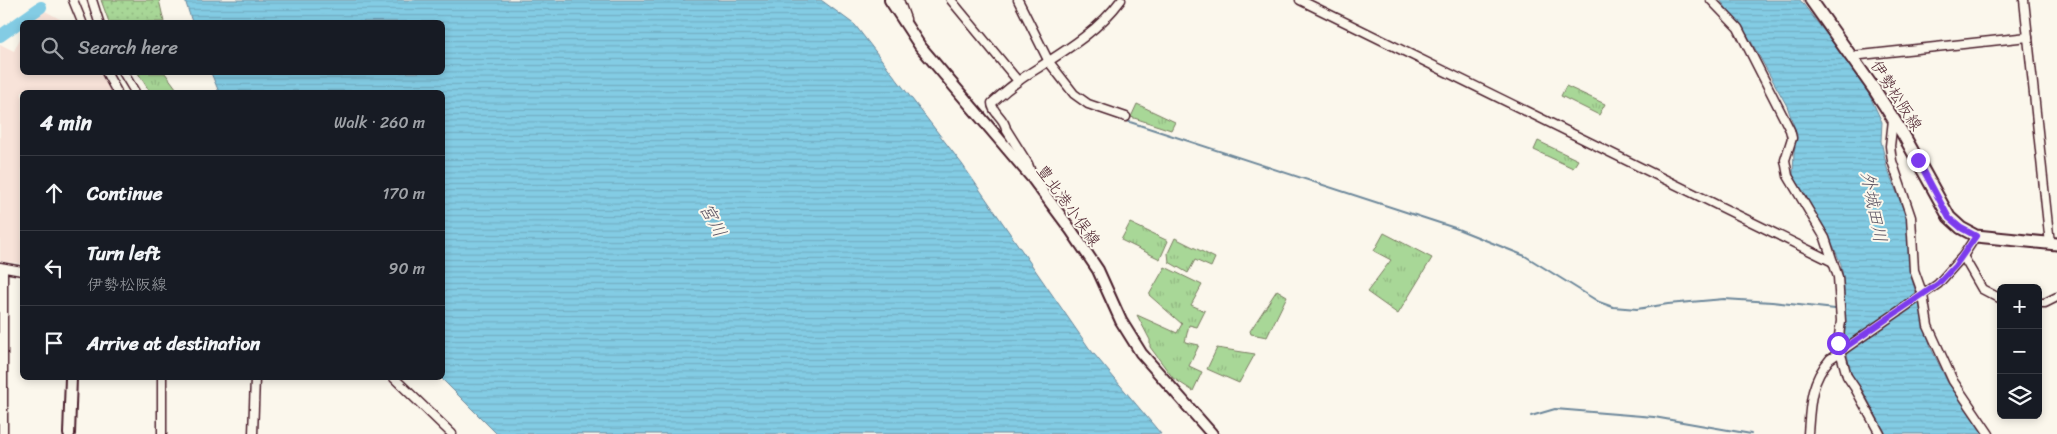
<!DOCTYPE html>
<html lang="en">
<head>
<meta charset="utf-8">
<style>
	body { margin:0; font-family:Sriracha,"Klee One",sans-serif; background:#242831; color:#f1f3f6 }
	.controls { position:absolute; right:15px; bottom:15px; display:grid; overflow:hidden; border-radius:8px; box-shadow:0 2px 8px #0003 }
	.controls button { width:45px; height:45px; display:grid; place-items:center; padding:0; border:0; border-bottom:1px solid #363941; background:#171b24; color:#f1f3f6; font:25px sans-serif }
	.stop { position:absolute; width:15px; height:15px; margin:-11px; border:4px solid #7c3aed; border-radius:50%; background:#fff }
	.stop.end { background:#7c3aed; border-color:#fff; box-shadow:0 1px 5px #0008 }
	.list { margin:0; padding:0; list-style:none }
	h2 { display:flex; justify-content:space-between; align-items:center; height:65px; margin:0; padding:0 20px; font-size:21px }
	h2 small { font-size:16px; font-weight:400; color:#9ea1a6 }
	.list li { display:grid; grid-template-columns:32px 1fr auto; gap:15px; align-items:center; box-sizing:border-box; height:75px; padding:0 20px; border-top:1px solid #363941 }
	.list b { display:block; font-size:19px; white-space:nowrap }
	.list p { margin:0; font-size:16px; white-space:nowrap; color:#9ea1a6 }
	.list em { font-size:16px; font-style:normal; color:#9ea1a6 }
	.icon { flex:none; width:28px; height:28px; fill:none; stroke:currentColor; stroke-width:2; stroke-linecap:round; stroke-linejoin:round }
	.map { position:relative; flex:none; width:2057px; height:434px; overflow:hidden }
	.search { position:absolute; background:#171b24; box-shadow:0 2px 8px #0003; left:20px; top:20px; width:425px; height:55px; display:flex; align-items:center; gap:12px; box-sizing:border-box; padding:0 18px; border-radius:8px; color:#9ea1a6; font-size:19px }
	.panel { position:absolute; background:#171b24; box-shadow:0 2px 8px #0003; left:20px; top:90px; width:425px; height:290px; border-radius:8px }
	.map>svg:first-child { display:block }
</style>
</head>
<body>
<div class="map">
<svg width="2057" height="434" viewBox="0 0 2057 434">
	<defs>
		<pattern id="grass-tufts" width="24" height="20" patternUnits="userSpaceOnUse" patternTransform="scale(1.25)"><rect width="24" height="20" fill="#a8d797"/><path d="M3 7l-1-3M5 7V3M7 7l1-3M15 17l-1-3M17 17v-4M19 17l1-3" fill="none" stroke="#92b882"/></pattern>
		<pattern id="park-dots" width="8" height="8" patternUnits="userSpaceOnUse" patternTransform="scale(1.25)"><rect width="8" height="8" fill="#a8d797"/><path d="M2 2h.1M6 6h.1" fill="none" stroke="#92b882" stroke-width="1.8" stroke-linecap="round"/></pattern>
		<pattern id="water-rules" width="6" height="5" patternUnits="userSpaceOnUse" patternTransform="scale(1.25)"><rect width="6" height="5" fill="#83cce4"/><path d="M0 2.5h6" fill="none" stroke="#73afc4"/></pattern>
	</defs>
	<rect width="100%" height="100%" fill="#fbf7ec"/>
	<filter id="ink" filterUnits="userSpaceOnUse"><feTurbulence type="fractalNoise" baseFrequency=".02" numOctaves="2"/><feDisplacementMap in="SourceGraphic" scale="10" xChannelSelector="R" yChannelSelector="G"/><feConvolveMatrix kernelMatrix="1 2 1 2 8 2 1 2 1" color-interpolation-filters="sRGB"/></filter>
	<g filter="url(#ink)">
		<g fill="#f8e3d9">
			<path d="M38,7L65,22H29Z"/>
			<path d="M22,35V72L102,73L113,92H22V264L0,261V44L14,51Z"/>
		</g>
		<g fill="url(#grass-tufts)" stroke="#797b61">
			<path d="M138,73H165L179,92H150Z"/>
			<path d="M1566,86L1605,104L1599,115L1561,96Z"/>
			<path d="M1137,104L1175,122L1171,130L1131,117Z"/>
			<path d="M1538,141L1578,160L1573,168L1534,150Z"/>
			<path d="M1130,223L1168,241L1160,259L1121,240Z"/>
			<path d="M1384,233L1432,258L1398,314L1367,292L1391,260L1374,251Z"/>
			<path d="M1175,238L1215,258L1211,267L1195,260L1188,273L1169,262L1168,253Z"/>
			<path d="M1165,267L1202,285L1191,305L1205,311L1197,327L1189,325L1185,342L1199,345L1189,366L1202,372L1193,391L1173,378L1150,347V340L1137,315L1177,333L1182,324L1149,295Z"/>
			<path d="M1277,290L1287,296L1267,337L1251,334L1250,331Z"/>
			<path d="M1217,348L1255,354L1239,383L1207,369Z"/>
		</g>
		<path fill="url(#park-dots)" stroke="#797b61" d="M101,0H159L164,22H109Z"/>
		<g fill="url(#water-rules)" stroke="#6c879a">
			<path d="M185,0H821L855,25L962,164L1089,348L1161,434H497L441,378H442V92H219L211,73L442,72V22H192Z"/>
			<path d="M1720,0H1800L1841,53L1867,90L1882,122L1881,141L1887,168L1907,218L1910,272L1931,348L1947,381L1984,434H1886L1863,391L1851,375L1845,342L1844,286L1841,264L1829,236L1793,175L1794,152L1797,135L1787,106L1748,36Z"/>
		</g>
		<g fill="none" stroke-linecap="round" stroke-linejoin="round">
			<g stroke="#6c879a" stroke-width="2">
				<path d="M1075,99L1084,105"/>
				<path d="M1090,109L1455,228L1525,256L1599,302L1613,307L1637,309L1668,304L1724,299L1772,302L1835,309"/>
				<path d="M1531,416L1555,409L1654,417L1751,434"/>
			</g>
			<path stroke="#83cce4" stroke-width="12" d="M0,36L41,7"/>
			<g stroke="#4a1f2b" stroke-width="11">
				<g id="street">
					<path d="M73,0L82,22"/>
					<path d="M92,0L99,22"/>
					<path d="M899,0L906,19"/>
					<path d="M951,0L1018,81"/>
					<path d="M1018,0L1049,62L1074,94L1088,104L1126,117"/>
					<path d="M1300,0L1833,262"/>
					<path d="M1711,0L1738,28L1790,130L1792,138L1785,160L1788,176L1825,238L1838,277L1841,321L1838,343L1840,351"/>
					<path d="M2024,0L2050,244"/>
					<path d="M1852,56L2028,37"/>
					<path d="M106,72L117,92"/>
					<path d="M123,72L135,92"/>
					<path d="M1893,120L1890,146L1892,161L1911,217L1914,270L1923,295L1928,326L1953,381L1989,434"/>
					<path d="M1032,175L1028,164L1006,129C1005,118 992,113 992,103C1006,90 1021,78 1038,68C1068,49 1099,30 1121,0"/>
					<path d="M1963,256L1982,289L2001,299"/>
					<path d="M0,267L22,271"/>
					<path d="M2038,303H2045L2057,297"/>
					<path d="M1843,348L1840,351L1847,376L1855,388L1880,434"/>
					<path d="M394,378L452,434"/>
					<path d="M3,434V268"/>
					<path d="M162,434V378"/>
					<path d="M253,434L255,378"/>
					<path d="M1808,434C1810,405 1810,382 1830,359L1938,284L1963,256L1976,236"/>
				</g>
			</g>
			<g stroke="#4a1f2b" stroke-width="14">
				<g id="secondary">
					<path d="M890,0L920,46L1033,179L1071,230L1098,270L1121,321L1141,353L1212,434"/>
					<path d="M69,434L71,378"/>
				</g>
			</g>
			<g stroke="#4a1f2b" stroke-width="15">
				<path id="primary" d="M1811,0L1874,89L1903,134L1949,217L1961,228L1976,236L2057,244"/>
			</g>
			<use href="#street" stroke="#fbf7ec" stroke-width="8"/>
			<use href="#secondary" stroke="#fbf7ec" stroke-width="10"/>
			<use href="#primary" stroke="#fbf7ec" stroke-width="11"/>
		</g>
	</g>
	<g fill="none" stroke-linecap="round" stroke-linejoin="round" filter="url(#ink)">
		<path stroke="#7c3aed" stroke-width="6" d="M1838,343L1840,351L1938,284L1955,266L1976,236L1961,228L1949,218L1918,160"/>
	</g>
	<g text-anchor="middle" stroke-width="4" stroke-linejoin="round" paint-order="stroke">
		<g font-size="16" fill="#4a1f2b" stroke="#fbf7ec">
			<text transform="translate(1897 95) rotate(57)" y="6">伊勢松阪線</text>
			<text transform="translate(1069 205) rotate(54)" y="6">豊北港小俣線</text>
		</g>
		<g font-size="18" font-style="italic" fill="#5b5362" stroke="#fbf7ec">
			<text transform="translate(1874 207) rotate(79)" y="6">外城田川</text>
			<text transform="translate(713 220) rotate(62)" y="6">宮川</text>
		</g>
	</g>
</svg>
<div class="controls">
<button>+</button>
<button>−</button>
<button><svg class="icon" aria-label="layers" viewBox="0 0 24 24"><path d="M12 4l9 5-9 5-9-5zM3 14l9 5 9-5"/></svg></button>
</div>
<div class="stop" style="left:1838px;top:343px"></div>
<div class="stop end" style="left:1918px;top:160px"></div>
<div class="search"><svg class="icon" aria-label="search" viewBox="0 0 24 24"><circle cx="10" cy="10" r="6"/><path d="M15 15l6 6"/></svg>Search here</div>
<section class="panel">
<h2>4 min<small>Walk · 260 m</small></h2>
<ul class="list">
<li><svg class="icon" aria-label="ahead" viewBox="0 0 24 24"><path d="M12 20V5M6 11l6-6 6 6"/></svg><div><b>Continue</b></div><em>170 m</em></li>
<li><svg class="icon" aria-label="left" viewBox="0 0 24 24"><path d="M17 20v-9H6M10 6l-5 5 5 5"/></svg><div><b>Turn left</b><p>伊勢松阪線</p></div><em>90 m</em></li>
<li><svg class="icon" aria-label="arrive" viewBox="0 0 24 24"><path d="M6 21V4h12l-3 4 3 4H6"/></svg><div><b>Arrive at destination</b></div></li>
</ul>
</section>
</div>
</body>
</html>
